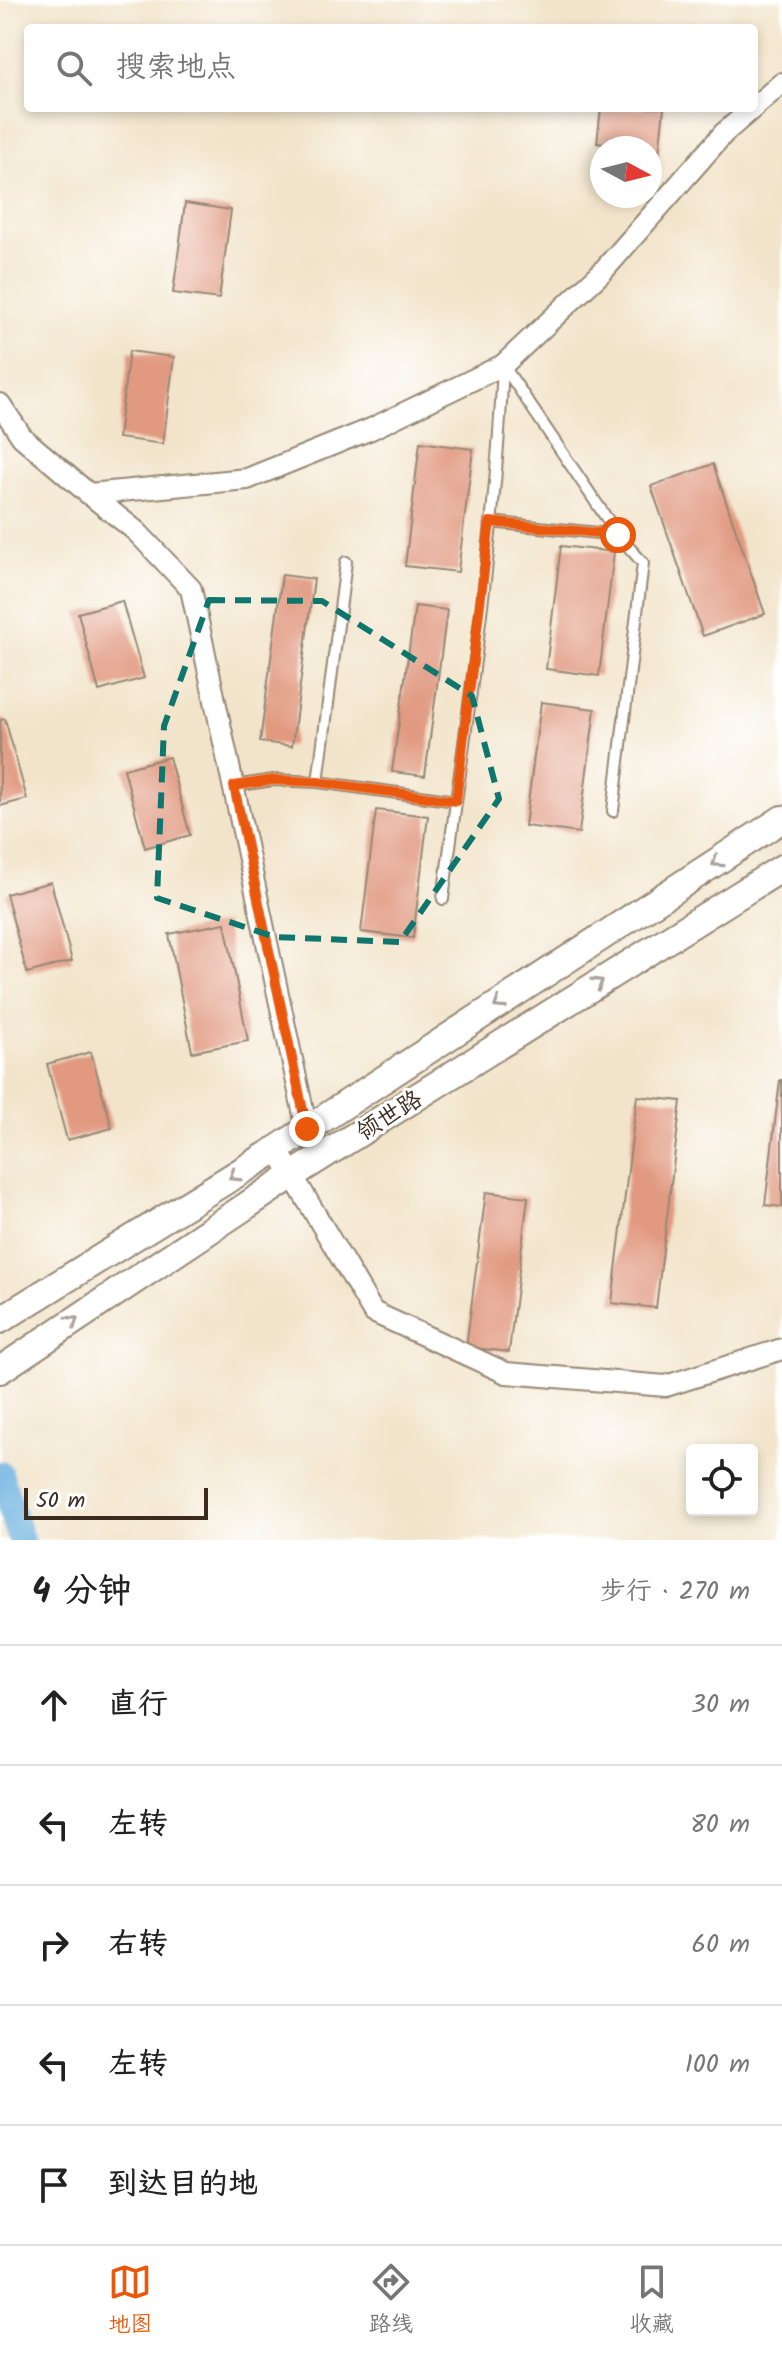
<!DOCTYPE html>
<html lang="zh">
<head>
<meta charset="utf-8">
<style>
	body { margin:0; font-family:Kalam,"LXGW WenKai TC",sans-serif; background:#f2f2f2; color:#222 }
	.controls { position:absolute; right:24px; bottom:24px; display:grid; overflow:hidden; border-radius:8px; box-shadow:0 4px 12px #0003 }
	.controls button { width:72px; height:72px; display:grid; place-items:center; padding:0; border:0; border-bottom:2px solid #e0e0e0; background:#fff; color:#222; font:40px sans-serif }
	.compass { position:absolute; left:590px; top:136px; width:72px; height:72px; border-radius:50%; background:#fff; box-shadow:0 4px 12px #0003; rotate:97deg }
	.scale { position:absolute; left:24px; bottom:20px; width:184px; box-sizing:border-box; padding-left:8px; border:4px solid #3b2a1e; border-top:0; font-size:22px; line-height:28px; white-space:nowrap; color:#3b2a1e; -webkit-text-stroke:6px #fff; paint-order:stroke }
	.stop { position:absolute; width:24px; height:24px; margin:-18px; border:6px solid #ea580c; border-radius:50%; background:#fff }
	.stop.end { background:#ea580c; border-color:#fff; box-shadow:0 2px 8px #0008 }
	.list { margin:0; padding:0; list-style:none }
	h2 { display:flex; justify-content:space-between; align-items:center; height:104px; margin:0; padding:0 32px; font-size:34px }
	h2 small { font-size:26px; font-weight:400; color:#767676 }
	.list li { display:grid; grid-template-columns:52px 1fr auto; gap:24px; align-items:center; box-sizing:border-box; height:120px; padding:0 32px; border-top:2px solid #e0e0e0 }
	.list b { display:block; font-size:30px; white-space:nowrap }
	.list em { font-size:26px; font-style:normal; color:#767676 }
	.icon { flex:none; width:44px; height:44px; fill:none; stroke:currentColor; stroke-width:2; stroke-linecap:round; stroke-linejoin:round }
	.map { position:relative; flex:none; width:782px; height:1540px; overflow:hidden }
	.search { position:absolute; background:#fff; box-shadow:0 4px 12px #0003; left:24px; right:24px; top:24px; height:88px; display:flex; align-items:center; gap:20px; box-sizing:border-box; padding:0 28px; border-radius:8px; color:#767676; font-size:30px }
	.sheet { height:704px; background:#fff }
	nav { display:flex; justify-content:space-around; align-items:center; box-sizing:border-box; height:112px; border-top:2px solid #e0e0e0; background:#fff; font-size:22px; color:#767676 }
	nav a { display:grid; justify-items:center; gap:4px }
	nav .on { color:#ea580c }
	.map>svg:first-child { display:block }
</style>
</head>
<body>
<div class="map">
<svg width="782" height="1540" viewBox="0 0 782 1540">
	<rect width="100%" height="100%" fill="#fff"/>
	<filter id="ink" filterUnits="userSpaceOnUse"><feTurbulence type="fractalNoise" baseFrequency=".0125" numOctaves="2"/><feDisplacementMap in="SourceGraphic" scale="16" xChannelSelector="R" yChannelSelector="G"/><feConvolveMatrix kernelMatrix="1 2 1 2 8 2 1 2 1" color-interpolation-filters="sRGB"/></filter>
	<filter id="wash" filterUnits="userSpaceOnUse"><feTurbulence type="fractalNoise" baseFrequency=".006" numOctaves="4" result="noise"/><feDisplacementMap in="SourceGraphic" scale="32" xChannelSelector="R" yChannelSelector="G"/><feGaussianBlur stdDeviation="1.8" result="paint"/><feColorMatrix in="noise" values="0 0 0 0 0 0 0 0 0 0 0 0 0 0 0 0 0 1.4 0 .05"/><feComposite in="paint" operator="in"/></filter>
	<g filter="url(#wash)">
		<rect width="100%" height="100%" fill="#f2e4ca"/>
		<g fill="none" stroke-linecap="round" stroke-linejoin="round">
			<path stroke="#67afde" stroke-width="26" d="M0,1474L21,1540"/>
		</g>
		<g id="blocks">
			<g fill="#e19980">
				<path d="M601,108H664L657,172L650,171V148H608V144L597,143Z"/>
				<path d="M185,203L231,210L219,299L173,293Z"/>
				<path d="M129,351L174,357L163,444L118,438Z"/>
				<path d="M420,442L473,449L458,572L405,566Z"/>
				<path d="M713,464L765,614L703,636L651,486Z"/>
				<path d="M561,546L614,552L599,676L546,669Z"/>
				<path d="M282,575L314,579L292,746L260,742Z"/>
				<path d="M122,601L144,678L99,691L78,613Z"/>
				<path d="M415,606L447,610L425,776L392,772Z"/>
				<path d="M541,702L595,709L579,833L525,826Z"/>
				<path d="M5,719L27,799L0,806V720Z"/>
				<path d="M169,757L190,835L145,848L124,769Z"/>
				<path d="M376,810L428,816L413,938L361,932Z"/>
				<path d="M51,882L72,961L27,973L6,894Z"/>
				<path d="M225,923L248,1041L192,1052L169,934Z"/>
				<path d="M91,1052L112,1128L67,1140L47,1064Z"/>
				<path d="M780,1080H782V1207L765,1205Z"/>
				<path d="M637,1096L681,1101L656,1308L612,1303Z"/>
				<path d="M486,1192L528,1197L509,1352L466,1347Z"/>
			</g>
		</g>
	</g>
	<g filter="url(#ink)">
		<use href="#blocks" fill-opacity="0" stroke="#968774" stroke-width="2"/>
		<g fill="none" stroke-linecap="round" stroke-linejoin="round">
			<g stroke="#968774" stroke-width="14">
				<g id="service">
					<path d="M490,522L618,535"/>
					<path d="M346,562L318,782L456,801"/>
					<path d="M234,786L273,780L318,782"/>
					<path d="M443,899C466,722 495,544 503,365L618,535L643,563L613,811"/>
				</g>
			</g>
			<g stroke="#968774" stroke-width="24">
				<g id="minor">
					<path d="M754,107L782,83"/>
					<path d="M0,404L22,437L89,494L247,479L371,429L503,365L603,271L724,133L753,108"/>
					<path d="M89,494L136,531L191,589L307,1129"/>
					<path d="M277,1149L373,1312L506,1373L666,1386L782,1349"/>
				</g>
			</g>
			<g stroke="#968774" stroke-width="30">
				<g id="tertiary">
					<path d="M0,1320L277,1149L782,819"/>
					<path d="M0,1370L294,1174L782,868"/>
				</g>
			</g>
			<use href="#service" stroke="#fff" stroke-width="10"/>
			<use href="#minor" stroke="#fff" stroke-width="20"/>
			<use href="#tertiary" stroke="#fff" stroke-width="26"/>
		</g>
		<defs><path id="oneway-chevron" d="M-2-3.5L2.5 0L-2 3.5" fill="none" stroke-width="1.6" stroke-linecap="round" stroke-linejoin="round" transform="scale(2)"/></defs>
		<g stroke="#a79f9a">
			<use href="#oneway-chevron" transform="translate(717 862) rotate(147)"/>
			<use href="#oneway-chevron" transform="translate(598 983) rotate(-32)"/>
			<use href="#oneway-chevron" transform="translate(499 1004) rotate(147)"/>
			<use href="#oneway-chevron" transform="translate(234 1176) rotate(148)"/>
			<use href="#oneway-chevron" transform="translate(73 1321) rotate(-34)"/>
		</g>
	</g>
	<g fill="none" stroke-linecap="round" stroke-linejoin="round" filter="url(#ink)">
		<path stroke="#ea580c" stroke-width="10" d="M307,1129L234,786L273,780L318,782L456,801L490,522L618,535"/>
	</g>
	<path fill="none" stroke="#0f766e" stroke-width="6" stroke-dasharray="16 10" stroke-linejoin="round" d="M209,600L322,601L472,696L499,799L400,942L275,937L157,898L164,726Z"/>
	<g text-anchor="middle" stroke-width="6" stroke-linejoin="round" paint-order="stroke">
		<g font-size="24" fill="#3b2a1e" stroke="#fff">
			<text transform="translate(389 1115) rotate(-32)" y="8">领世路</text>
		</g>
	</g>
</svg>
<div class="controls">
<button><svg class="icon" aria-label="locate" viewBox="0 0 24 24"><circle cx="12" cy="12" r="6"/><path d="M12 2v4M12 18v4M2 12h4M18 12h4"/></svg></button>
</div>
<svg class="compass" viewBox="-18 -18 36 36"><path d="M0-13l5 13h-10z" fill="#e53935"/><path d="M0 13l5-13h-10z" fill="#767676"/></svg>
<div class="scale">50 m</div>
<div class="stop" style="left:618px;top:535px"></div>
<div class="stop end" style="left:307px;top:1129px"></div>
<div class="search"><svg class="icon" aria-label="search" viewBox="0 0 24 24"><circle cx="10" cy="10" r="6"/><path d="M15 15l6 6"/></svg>搜索地点</div>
</div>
<section class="sheet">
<h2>4 分钟<small>步行 · 270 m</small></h2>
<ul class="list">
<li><svg class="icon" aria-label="ahead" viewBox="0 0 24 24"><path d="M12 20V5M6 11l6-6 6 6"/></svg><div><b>直行</b></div><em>30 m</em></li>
<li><svg class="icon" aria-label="left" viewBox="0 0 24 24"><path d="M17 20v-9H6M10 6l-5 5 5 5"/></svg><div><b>左转</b></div><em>80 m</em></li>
<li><svg class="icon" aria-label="right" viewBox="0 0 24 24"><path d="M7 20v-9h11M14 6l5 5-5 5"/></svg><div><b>右转</b></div><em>60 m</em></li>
<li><svg class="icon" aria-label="left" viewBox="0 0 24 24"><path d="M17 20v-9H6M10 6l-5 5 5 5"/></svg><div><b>左转</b></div><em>100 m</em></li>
<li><svg class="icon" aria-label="arrive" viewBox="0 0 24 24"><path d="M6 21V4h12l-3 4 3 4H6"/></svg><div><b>到达目的地</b></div></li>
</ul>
</section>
<nav>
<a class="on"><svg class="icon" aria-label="map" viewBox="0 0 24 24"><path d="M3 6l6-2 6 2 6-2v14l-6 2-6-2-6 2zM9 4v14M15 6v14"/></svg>地图</a>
<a><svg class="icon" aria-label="directions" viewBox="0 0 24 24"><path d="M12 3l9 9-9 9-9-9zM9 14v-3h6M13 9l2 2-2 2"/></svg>路线</a>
<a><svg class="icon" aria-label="saved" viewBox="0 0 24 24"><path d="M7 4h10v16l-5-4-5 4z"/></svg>收藏</a>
</nav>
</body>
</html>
